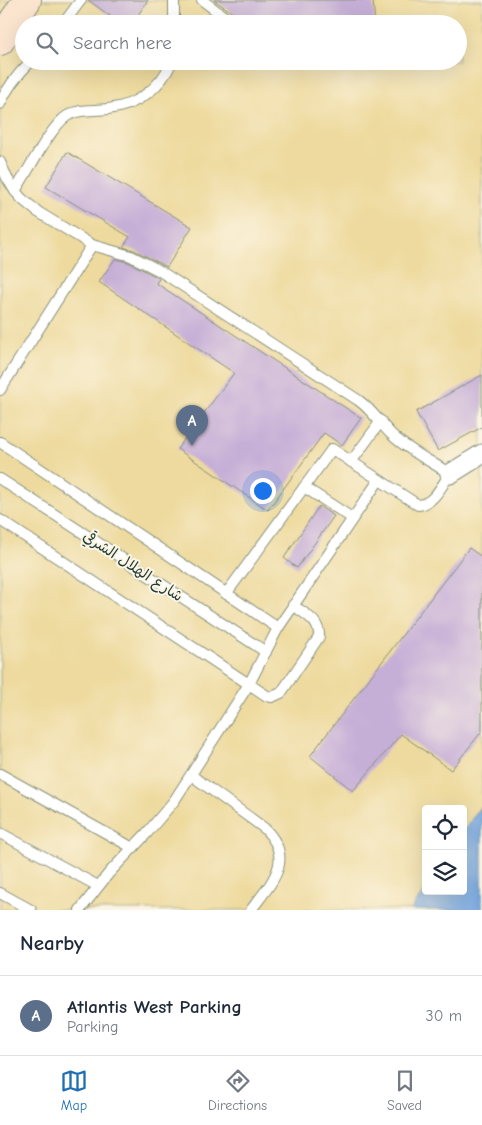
<!DOCTYPE html>
<html lang="en">
<head>
<meta charset="utf-8">
<style>
	body { margin:0; font-family:"Comic Neue","Playpen Sans Arabic",sans-serif; background:#f2f2f3; color:#1f2937 }
	.controls { position:absolute; right:15px; bottom:15px; display:grid; overflow:hidden; border-radius:5px; box-shadow:0 5px 20px #0002 }
	.controls button { width:45px; height:45px; display:grid; place-items:center; padding:0; border:0; border-bottom:1px solid #e0e1e3; background:#fff; color:#1f2937; font:25px sans-serif }
	.you { position:absolute; left:262px; top:490px; width:18px; height:18px; margin:-12px; border:4px solid #fff; border-radius:50%; background:#1a73e8; box-shadow:0 0 0 8px #1a73e833 }
	.badge { display:grid; place-items:center; width:32px; height:32px; border-radius:50%; background:#1f6fb2; color:#fff; font-size:16px; font-weight:700 }
	.pin { position:absolute; translate:-50% -41px; filter:drop-shadow(0 1px 2px #0008) }
	.pin::after { content:''; position:absolute; top:26px; width:18px; height:15px; background:inherit; clip-path:polygon(0 0,100% 0,50% 100%) }
	.list { margin:0; padding:0; list-style:none }
	h2 { display:flex; justify-content:space-between; align-items:center; height:65px; margin:0; padding:0 20px; font-size:21px }
	h2 small { font-size:16px; font-weight:400; color:#747a83 }
	.list li { display:grid; grid-template-columns:32px 1fr auto; gap:15px; align-items:center; box-sizing:border-box; height:80px; padding:0 20px; border-top:1px solid #e0e1e3 }
	.list b { display:block; font-size:19px; white-space:nowrap }
	.list p { margin:0; font-size:16px; white-space:nowrap; color:#747a83 }
	.list em { font-size:16px; font-style:normal; color:#747a83 }
	.icon { flex:none; width:28px; height:28px; fill:none; stroke:currentColor; stroke-width:2; stroke-linecap:round; stroke-linejoin:round }
	.map { position:relative; flex:none; width:482px; height:910px; overflow:hidden }
	.search { position:absolute; background:#fff; box-shadow:0 5px 20px #0002; left:15px; right:15px; top:15px; height:55px; display:flex; align-items:center; gap:12px; box-sizing:border-box; padding:0 18px; border-radius:28px; color:#747a83; font-size:19px }
	.sheet { height:145px; background:#fff }
	nav { display:flex; justify-content:space-around; align-items:center; box-sizing:border-box; height:70px; border-top:1px solid #e0e1e3; background:#fff; font-size:14px; color:#747a83 }
	nav a { display:grid; justify-items:center; gap:2px }
	nav .on { color:#1f6fb2 }
	.map>svg:first-child { display:block }
</style>
</head>
<body>
<div class="map">
<svg width="482" height="910" viewBox="0 0 482 910">
	<rect width="100%" height="100%" fill="#fcf5e5"/>
	<filter id="ink" filterUnits="userSpaceOnUse"><feTurbulence type="fractalNoise" baseFrequency=".02" numOctaves="2"/><feDisplacementMap in="SourceGraphic" scale="10" xChannelSelector="R" yChannelSelector="G"/><feConvolveMatrix kernelMatrix="1 2 1 2 8 2 1 2 1" color-interpolation-filters="sRGB"/></filter>
	<filter id="wash" filterUnits="userSpaceOnUse"><feTurbulence type="fractalNoise" baseFrequency=".0096" numOctaves="4" result="noise"/><feDisplacementMap in="SourceGraphic" scale="20" xChannelSelector="R" yChannelSelector="G"/><feGaussianBlur stdDeviation="1.12" result="paint"/><feColorMatrix in="noise" values="0 0 0 0 0 0 0 0 0 0 0 0 0 0 0 0 0 1.4 0 .05"/><feComposite in="paint" operator="in"/></filter>
	<g filter="url(#wash)">
		<rect width="100%" height="100%" fill="#ece2c1"/>
		<path fill="#eeda9e" stroke="#868c69" fill-rule="evenodd" d="M0,0H482V804L463,832V809H426V888L411,910H0ZM24,24H458V61H24Z"/>
		<path fill="#73a5df" stroke="#49718a" d="M482,804V910H411L426,888V891H463V832Z"/>
		<g id="blocks">
			<g fill="#c6afd7">
				<path d="M88,0H148L132,24H121Z"/>
				<path d="M214,0H373L375,24H249Z"/>
				<path d="M67,152L192,227L167,267L134,250L123,247L130,237L46,187Z"/>
				<path d="M115,259L128,262L157,277L159,279L156,283L361,418L342,445L324,433L268,510L177,449L234,373L99,282Z"/>
				<path d="M482,375V427L438,451L416,412Z"/>
				<path d="M319,506L334,516L297,568L284,558Z"/>
				<path d="M469,548L482,557V731L451,770L401,734L353,791L310,756Z"/>
			</g>
		</g>
	</g>
	<g filter="url(#ink)">
		<use href="#blocks" fill-opacity="0" stroke="#86907a" stroke-width="1"/>
		<g fill="none" stroke-linecap="round" stroke-linejoin="round">
			<g stroke="#86907a" stroke-width="12">
				<g id="lane">
					<path d="M174,0V24"/>
					<path d="M202,0L234,24"/>
					<path d="M63,24L81,0"/>
					<path d="M0,104C7,87 18,74 31,61"/>
					<path d="M0,162L7,178L15,191L22,199L38,212L92,245L131,256L160,271L358,400C372,410 379,422 391,434C407,450 431,461 450,474C441,486 434,504 418,505L332,449L226,594"/>
					<path d="M15,191C27,173 51,126 67,116C80,108 93,111 108,109C136,106 161,88 172,61"/>
					<path d="M0,390L92,245"/>
					<path d="M0,442L278,628"/>
					<path d="M351,462L381,421"/>
					<path d="M0,479L266,652"/>
					<path d="M304,487L352,518"/>
					<path d="M0,520L267,696L272,697L281,693L319,637C320,620 304,614 293,605"/>
					<path d="M0,774L133,848"/>
					<path d="M191,775L264,828C296,859 272,882 251,910"/>
					<path d="M0,833L98,886"/>
					<path d="M0,893L31,910"/>
					<path d="M80,910L109,873L147,833L174,801L249,684L278,628L379,480"/>
				</g>
			</g>
			<g stroke="#86907a" stroke-width="21">
				<path id="street" d="M450,474L482,454"/>
			</g>
			<g stroke="#86907a" stroke-width="30">
				<path id="secondary" d="M0,41L27,0"/>
			</g>
			<use href="#lane" stroke="#fff" stroke-width="10"/>
			<use href="#street" stroke="#fff" stroke-width="19"/>
			<use href="#secondary" stroke="#fbe5cf" stroke-width="28"/>
		</g>
	</g>
	<g text-anchor="middle" stroke-width="4" stroke-linejoin="round" paint-order="stroke">
		<g font-size="15" fill="#1f3d34" stroke="#fcf5e5">
			<text transform="translate(133 566) rotate(33)" y="5">شارع الهلال الشرقي</text>
		</g>
	</g>
</svg>
<div class="controls">
<button><svg class="icon" aria-label="locate" viewBox="0 0 24 24"><circle cx="12" cy="12" r="6"/><path d="M12 2v4M12 18v4M2 12h4M18 12h4"/></svg></button>
<button><svg class="icon" aria-label="layers" viewBox="0 0 24 24"><path d="M12 4l9 5-9 5-9-5zM3 14l9 5 9-5"/></svg></button>
</div>
<div class="you"></div>
<div class="pin badge" style="left:192px;top:446px;background:#5c6f8a">A</div>
<div class="search"><svg class="icon" aria-label="search" viewBox="0 0 24 24"><circle cx="10" cy="10" r="6"/><path d="M15 15l6 6"/></svg>Search here</div>
</div>
<section class="sheet">
<h2>Nearby<small></small></h2>
<ul class="list">
<li><span class="badge" style="background:#5c6f8a">A</span><div><b>Atlantis West Parking</b><p>Parking</p></div><em>30 m</em></li>
</ul>
</section>
<nav>
<a class="on"><svg class="icon" aria-label="map" viewBox="0 0 24 24"><path d="M3 6l6-2 6 2 6-2v14l-6 2-6-2-6 2zM9 4v14M15 6v14"/></svg>Map</a>
<a><svg class="icon" aria-label="directions" viewBox="0 0 24 24"><path d="M12 3l9 9-9 9-9-9zM9 14v-3h6M13 9l2 2-2 2"/></svg>Directions</a>
<a><svg class="icon" aria-label="saved" viewBox="0 0 24 24"><path d="M7 4h10v16l-5-4-5 4z"/></svg>Saved</a>
</nav>
</body>
</html>
